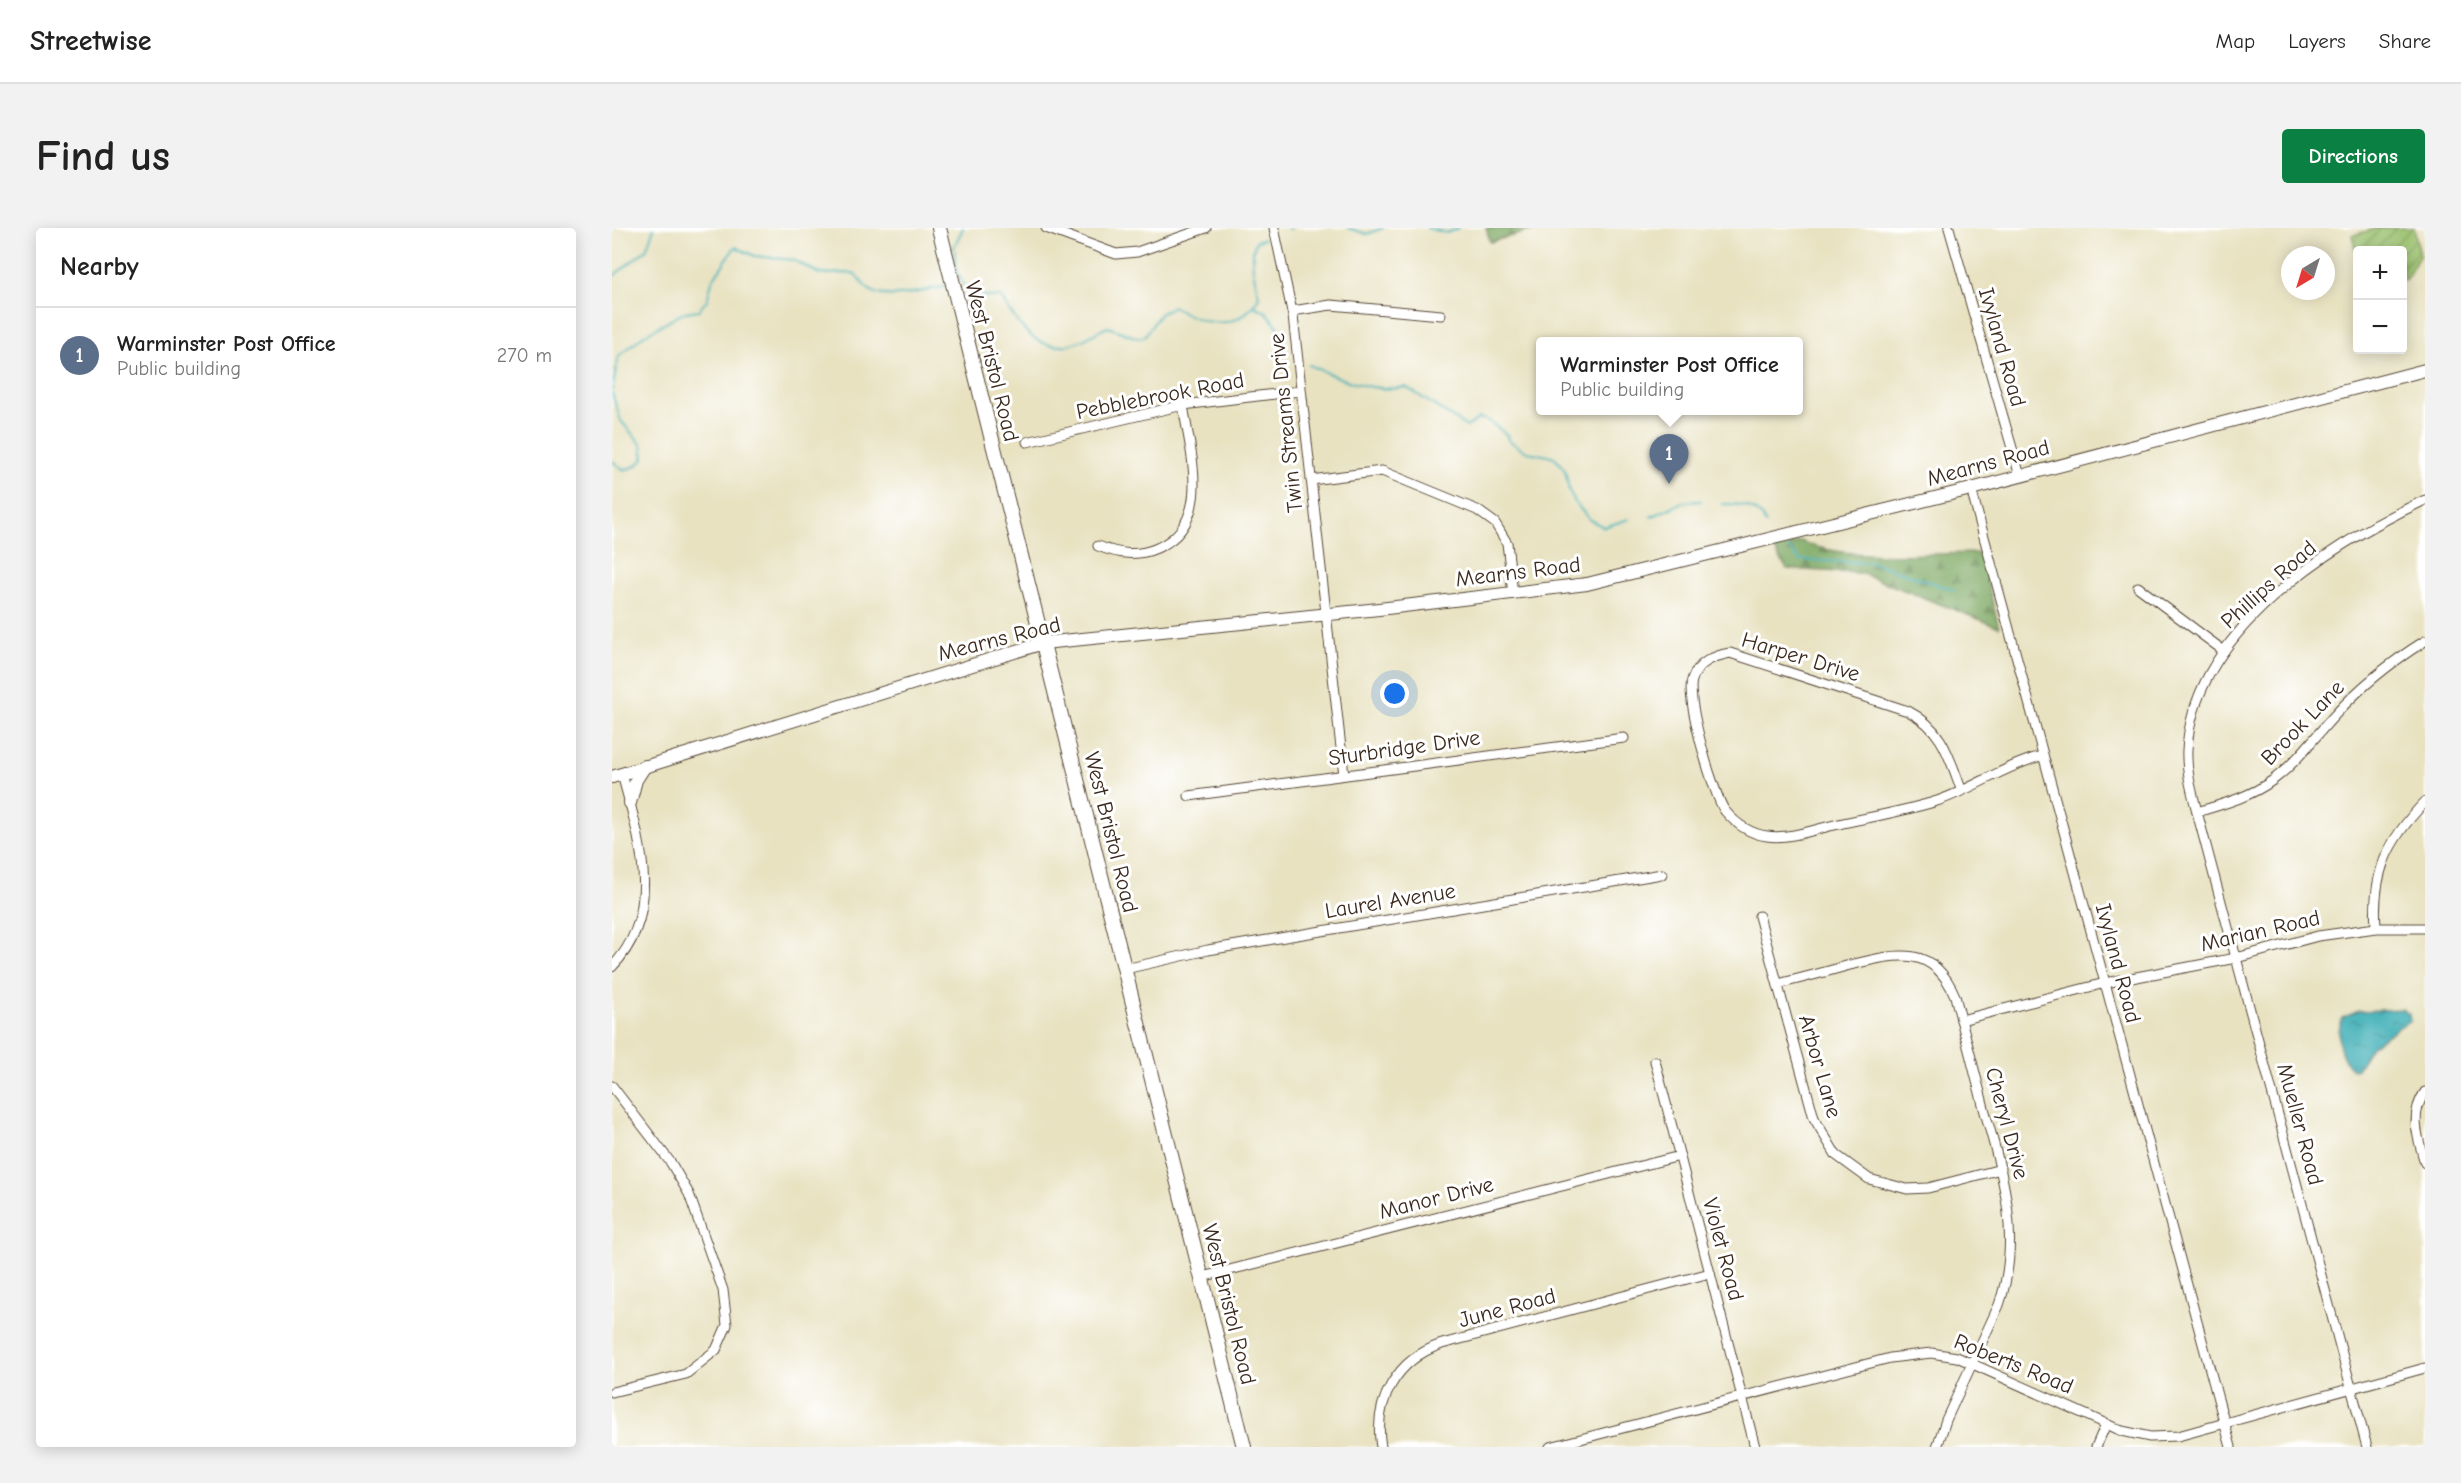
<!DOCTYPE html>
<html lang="en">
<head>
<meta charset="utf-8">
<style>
	body { margin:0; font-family:"Comic Neue",sans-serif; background:#f2f2f2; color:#222 }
	.controls { position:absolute; right:18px; top:18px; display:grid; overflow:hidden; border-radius:6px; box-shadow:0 3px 15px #0003 }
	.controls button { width:54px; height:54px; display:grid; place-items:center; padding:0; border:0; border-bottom:2px solid #e0e0e0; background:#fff; color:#222; font:30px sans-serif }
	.compass { position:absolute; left:1669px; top:18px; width:54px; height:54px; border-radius:50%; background:#fff; box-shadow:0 3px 15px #0003; rotate:218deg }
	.you { position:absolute; left:783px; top:466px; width:21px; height:21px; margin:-15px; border:4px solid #fff; border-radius:50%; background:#1a73e8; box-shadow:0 0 0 9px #1a73e833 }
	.badge { display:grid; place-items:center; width:39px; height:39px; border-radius:50%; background:#0b8043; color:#fff; font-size:20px; font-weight:700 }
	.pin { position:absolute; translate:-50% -50px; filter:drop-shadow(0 2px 3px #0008) }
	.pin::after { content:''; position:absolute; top:32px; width:21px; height:18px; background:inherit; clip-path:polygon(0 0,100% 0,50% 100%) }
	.popup { position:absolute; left:924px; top:109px; width:267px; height:78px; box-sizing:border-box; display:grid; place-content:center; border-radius:6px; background:#fff; filter:drop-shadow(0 2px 4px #0005); font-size:20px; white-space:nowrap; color:#767676 }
	.popup b { font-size:22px; color:#222 }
	.popup::after { content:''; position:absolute; left:50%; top:100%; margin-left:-12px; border:12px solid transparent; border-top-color:#fff }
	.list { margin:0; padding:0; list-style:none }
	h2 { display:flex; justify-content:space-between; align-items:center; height:78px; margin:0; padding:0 24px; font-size:26px }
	h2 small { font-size:20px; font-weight:400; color:#767676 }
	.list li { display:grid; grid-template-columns:39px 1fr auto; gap:18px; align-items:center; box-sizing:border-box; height:96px; padding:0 24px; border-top:2px solid #e0e0e0 }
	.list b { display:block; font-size:22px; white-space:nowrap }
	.list p { margin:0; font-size:20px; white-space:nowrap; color:#767676 }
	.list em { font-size:20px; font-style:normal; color:#767676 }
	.map { position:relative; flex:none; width:1813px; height:1219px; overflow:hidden; border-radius:6px }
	header { display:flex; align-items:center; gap:36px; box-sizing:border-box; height:84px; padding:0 30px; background:#fff; border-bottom:2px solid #e0e0e0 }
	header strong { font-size:28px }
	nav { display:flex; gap:33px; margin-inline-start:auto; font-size:21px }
	.intro { display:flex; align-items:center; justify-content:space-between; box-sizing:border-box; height:144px; padding:0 36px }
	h1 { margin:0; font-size:42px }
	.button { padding:15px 27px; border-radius:6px; background:#0b8043; color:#fff; font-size:21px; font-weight:700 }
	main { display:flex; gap:36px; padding:0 36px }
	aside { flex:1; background:#fff; border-radius:6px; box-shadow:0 3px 15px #0003 }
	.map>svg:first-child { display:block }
</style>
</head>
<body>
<header>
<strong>Streetwise</strong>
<nav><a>Map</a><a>Layers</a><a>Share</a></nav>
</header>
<div class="intro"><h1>Find us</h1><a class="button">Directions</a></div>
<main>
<aside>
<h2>Nearby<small></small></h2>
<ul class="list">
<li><span class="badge" style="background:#5c6f8a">1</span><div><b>Warminster Post Office</b><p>Public building</p></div><em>270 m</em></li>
</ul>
</aside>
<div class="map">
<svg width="1813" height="1219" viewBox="0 0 1813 1219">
	<defs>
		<pattern id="forest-firs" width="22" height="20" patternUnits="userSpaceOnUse" patternTransform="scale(1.5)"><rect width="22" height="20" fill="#7ba760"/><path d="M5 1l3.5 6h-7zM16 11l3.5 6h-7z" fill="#66884f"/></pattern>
		<pattern id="garden-furrows" width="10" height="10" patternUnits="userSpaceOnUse" patternTransform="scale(1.5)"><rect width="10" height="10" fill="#9ac16c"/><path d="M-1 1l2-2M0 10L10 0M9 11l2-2" fill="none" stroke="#7f9d58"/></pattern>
		<pattern id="water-ripples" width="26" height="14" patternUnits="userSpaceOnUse" patternTransform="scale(1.5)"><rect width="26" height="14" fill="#3eafb6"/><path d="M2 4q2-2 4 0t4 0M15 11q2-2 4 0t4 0" fill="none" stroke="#358f93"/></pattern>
	</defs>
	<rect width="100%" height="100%" fill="#fff"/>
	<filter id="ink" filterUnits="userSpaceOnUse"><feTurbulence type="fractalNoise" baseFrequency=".0167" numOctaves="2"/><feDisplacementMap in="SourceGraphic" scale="12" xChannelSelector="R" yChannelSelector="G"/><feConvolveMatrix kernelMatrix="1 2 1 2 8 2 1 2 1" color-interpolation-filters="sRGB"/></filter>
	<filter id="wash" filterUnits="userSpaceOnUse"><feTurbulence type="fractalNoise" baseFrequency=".008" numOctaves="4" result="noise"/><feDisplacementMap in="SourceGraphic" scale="24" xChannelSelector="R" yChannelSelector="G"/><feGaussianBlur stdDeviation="1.35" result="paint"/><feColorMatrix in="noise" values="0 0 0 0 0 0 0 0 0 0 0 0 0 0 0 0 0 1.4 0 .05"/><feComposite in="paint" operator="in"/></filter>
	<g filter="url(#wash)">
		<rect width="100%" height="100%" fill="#e8e2c1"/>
		<g fill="url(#forest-firs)" stroke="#5b683f" stroke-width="1.5">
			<path d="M874,0H929L878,14Z"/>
			<path d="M1189,313C1231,334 1320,325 1368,325L1387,399L1248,345L1175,341L1162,321Z"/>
		</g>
		<path fill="url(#garden-furrows)" stroke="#6a7645" stroke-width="1.5" d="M1767,0H1802L1808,27L1794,51L1791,52L1790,22H1746L1745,28L1740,7Z"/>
		<path fill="url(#water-ripples)" stroke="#3c6c6a" stroke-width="1.5" d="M1790,781L1797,786L1798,792L1759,818L1745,841L1741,842C1726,829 1724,808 1730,790L1747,783Z"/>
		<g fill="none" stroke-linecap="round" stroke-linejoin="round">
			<g stroke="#3eafb6" stroke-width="2">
				<path d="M736,0L755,6L771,0"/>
				<path d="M815,0L835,5L846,0"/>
				<path d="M676,1L679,0"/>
				<path d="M347,47C353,68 368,69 389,69C406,98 427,129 466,114C477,110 485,103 496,99L526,110L532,109L548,86L561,78C591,98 626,105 647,69C643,48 636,34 644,13L652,11"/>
				<path d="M345,48L342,19L351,0"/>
				<path d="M0,49L34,22L42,0"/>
				<path d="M642,78L654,84L667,100"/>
				<path d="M697,137C728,151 760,165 794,159L855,199L867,190L877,193L895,207L896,212L915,224L942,229L953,242L957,263L964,276L978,292L992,299L1017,291"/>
				<path d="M0,162L7,128L32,107L73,84L87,82L95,72L100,53L123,19L143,28L181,32L208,46L242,45C247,50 250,56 255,60C273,76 310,62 331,59L336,55"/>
				<path d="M0,165L9,193L30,217L32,230L24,238L12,242L0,233"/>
				<path d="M1110,276C1129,276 1145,277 1154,296"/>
				<path d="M1039,289L1071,274L1089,273"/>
				<path d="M1177,320L1188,332L1262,335L1342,362"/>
			</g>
		</g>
	</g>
	<g filter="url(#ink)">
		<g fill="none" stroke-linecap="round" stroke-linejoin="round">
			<g stroke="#554636" stroke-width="11">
				<g id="minor">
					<path d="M434,0L504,26L525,24L594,0"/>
					<path d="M662,0L681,88L732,547"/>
					<path d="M1337,0L1408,248"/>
					<path d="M680,83L719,77L829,87"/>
					<path d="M415,214L571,177L688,163"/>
					<path d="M699,252L770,243L865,282L883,295L895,315L901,366"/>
					<path d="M1359,261L1619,1219"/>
					<path d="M486,318C506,326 525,329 545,320C602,295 578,225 571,177"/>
					<path d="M1526,359L1612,423"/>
					<path d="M1349,561C1337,528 1330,500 1296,483L1118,425C1102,428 1086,434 1080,452C1074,472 1101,566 1113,583C1124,596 1139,606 1155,608C1176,611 1198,603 1218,598C1253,590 1290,584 1325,573C1361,561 1392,538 1429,528"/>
					<path d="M577,568L1012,510"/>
					<path d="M1585,584C1611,576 1638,569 1661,552C1684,535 1701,511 1721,489C1747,460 1779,434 1813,413"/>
					<path d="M1147,688L1202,890L1224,927L1257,951L1295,961L1316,960L1389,941"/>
					<path d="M1764,700C1760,645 1775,613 1813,574"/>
					<path d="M0,739C53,684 27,610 10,546"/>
					<path d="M513,741L596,722L1050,646"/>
					<path d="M1166,756C1190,750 1214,744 1238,737C1283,726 1321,715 1343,768C1353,807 1363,845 1373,884C1391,948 1410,1011 1387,1077L1334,1192L1325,1219"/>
					<path d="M1349,792L1493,755L1624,730L1706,708L1764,700H1813"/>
					<path d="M1043,833L1143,1219"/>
					<path d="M0,858L59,935L77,966L111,1062L115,1097L104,1122L74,1146L0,1164"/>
					<path d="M1813,864C1797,887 1806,910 1813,935"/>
					<path d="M590,1049L1068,928"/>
					<path d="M769,1219C761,1173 785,1131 830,1116L1098,1045"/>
					<path d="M938,1219L1278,1130L1319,1125L1345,1129L1510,1203L1538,1209L1566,1208L1813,1140"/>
					<path d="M1484,1219L1494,1196"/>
					<path d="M1755,1219L1585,584C1580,564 1574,543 1575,522C1581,404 1717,317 1813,272"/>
				</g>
			</g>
			<g stroke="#554636" stroke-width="14">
				<g id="tertiary">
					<path d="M0,549L431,415L767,381L975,356L1359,261L1813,142"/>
					<path d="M18,575L24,552L33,538"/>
				</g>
			</g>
			<g stroke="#554636" stroke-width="16">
				<path id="secondary" d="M327,0L632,1219"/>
			</g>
			<use href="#minor" stroke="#fff" stroke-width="9"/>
			<use href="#tertiary" stroke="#fff" stroke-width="12"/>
			<use href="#secondary" stroke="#fff" stroke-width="14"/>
		</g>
	</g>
	<g text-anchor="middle" stroke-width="6" stroke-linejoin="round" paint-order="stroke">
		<g font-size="22" fill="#3b2a1e" stroke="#fff">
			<text transform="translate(1391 119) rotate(74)" y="8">Ivyland Road</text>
			<text transform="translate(381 133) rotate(76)" y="8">West Bristol Road</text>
			<text transform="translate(548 167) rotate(-11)" y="8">Pebblebrook Road</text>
			<text transform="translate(673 195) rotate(-96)" y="8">Twin Streams Drive</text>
			<text transform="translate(1376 234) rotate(-15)" y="8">Mearns Road</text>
			<text transform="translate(906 343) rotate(-7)" y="8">Mearns Road</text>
			<text transform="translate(1656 356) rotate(-42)" y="8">Phillips Road</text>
			<text transform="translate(387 410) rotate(-14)" y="8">Mearns Road</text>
			<text transform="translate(1189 428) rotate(17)" y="8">Harper Drive</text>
			<text transform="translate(1690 494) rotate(-46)" y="8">Brook Lane</text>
			<text transform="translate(792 519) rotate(-8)" y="8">Sturbridge Drive</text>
			<text transform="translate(500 604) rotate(76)" y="8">West Bristol Road</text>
			<text transform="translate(778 672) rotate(-9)" y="8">Laurel Avenue</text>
			<text transform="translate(1648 702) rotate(-13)" y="8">Marian Road</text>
			<text transform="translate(1507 735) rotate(75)" y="8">Ivyland Road</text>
			<text transform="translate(1209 838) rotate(74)" y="8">Arbor Lane</text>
			<text transform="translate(1396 895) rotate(75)" y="8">Cheryl Drive</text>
			<text transform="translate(1689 896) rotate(75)" y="8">Mueller Road</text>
			<text transform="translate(824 969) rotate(-14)" y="8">Manor Drive</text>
			<text transform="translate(1112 1021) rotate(75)" y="8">Violet Road</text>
			<text transform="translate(618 1076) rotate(76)" y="8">West Bristol Road</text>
			<text transform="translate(895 1079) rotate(-15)" y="8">June Road</text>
			<text transform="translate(1402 1135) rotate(22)" y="8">Roberts Road</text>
		</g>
	</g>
</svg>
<div class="controls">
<button>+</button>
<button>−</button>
</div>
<svg class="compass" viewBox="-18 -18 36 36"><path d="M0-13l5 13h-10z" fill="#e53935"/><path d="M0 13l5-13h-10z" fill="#767676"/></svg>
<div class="you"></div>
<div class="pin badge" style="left:1057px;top:256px;background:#5c6f8a">1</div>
<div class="popup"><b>Warminster Post Office</b>Public building</div>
</div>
</main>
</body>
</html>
